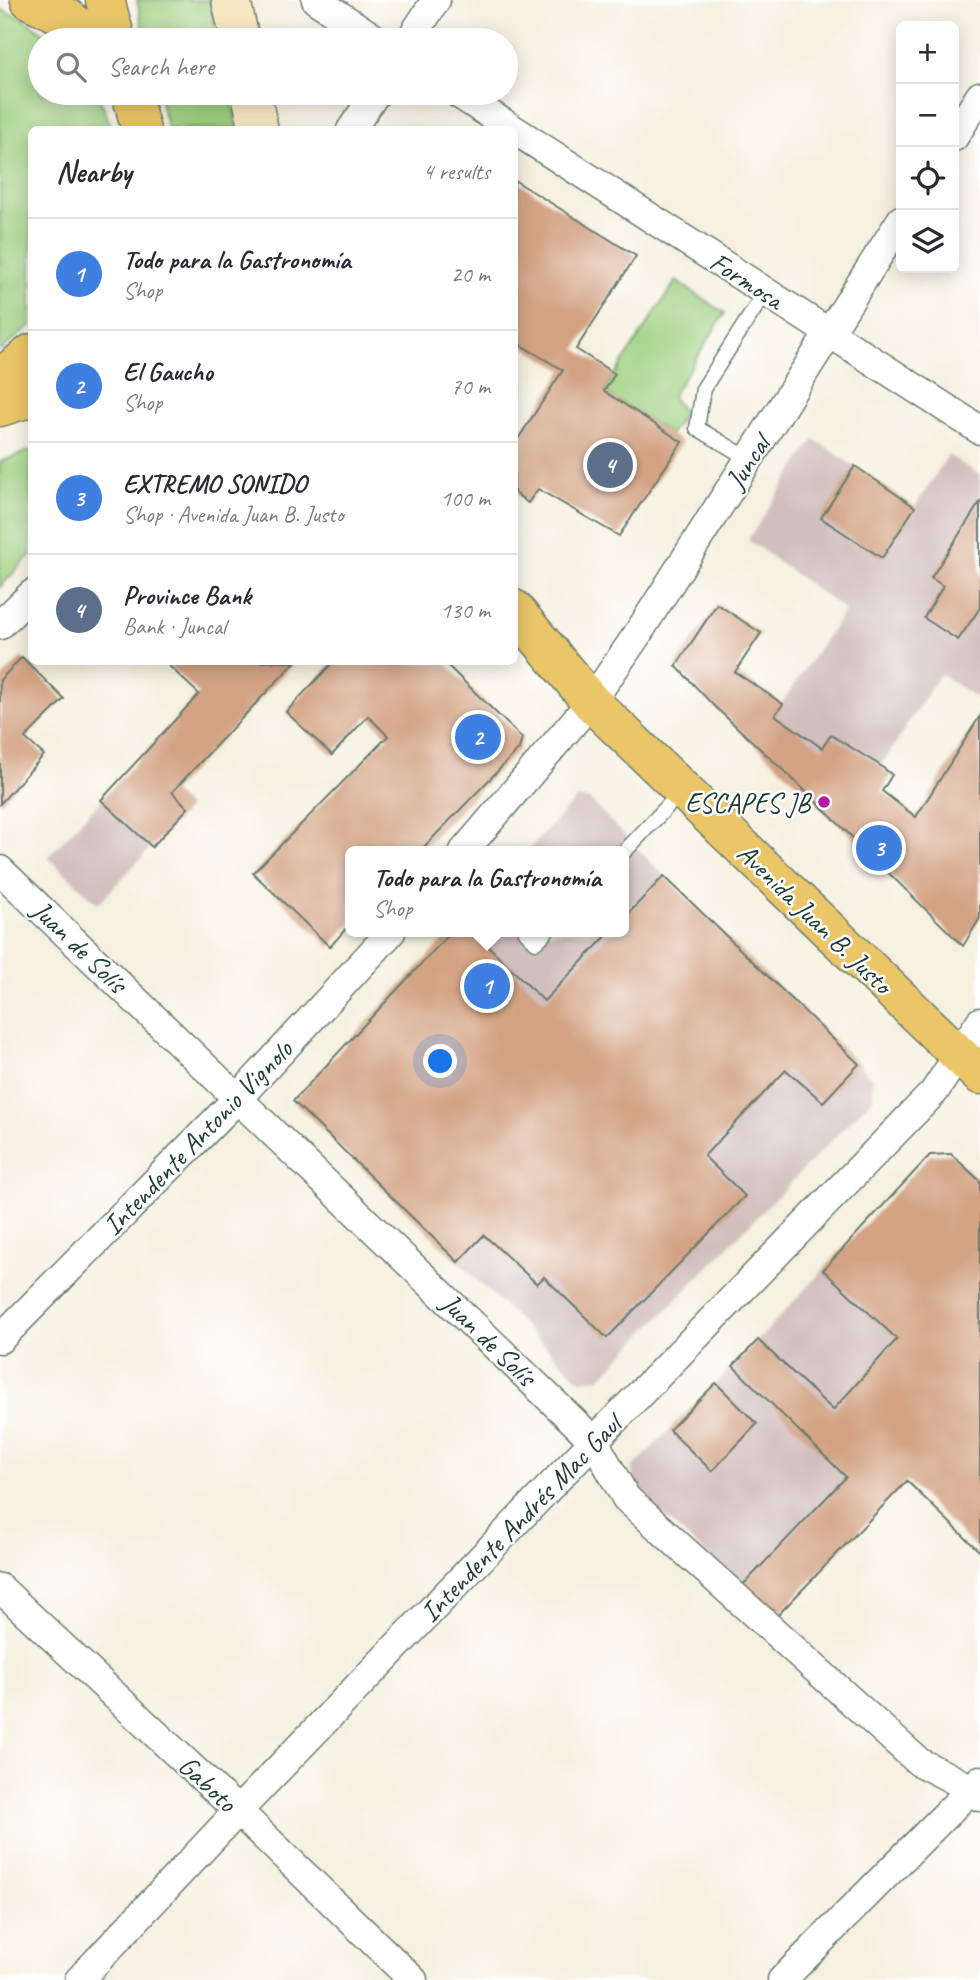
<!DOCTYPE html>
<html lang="en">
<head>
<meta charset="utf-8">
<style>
	body { margin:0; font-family:Caveat,sans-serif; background:#f2f2f3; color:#2b2b33 }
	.controls { position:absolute; right:21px; top:21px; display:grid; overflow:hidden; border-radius:10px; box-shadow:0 4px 18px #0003 }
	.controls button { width:63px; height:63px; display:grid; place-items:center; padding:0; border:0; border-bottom:2px solid #e1e1e2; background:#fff; color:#2b2b33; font:35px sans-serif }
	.you { position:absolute; left:441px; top:1062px; width:24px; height:24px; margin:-18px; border:5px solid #fff; border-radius:50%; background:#1a73e8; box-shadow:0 0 0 10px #1a73e833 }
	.badge { display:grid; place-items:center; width:46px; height:46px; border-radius:50%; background:#b5179e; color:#fff; font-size:23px; font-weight:700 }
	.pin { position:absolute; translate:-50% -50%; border:4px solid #fff; box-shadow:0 2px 7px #0006 }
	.popup { position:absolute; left:345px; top:846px; width:284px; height:91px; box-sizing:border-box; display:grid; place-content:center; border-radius:10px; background:#fff; filter:drop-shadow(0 2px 5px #0005); font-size:23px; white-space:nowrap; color:#7c7c81 }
	.popup b { font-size:26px; color:#2b2b33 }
	.popup::after { content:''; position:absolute; left:50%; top:100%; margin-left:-14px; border:14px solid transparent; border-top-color:#fff }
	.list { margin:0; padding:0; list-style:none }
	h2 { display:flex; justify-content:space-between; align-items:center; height:91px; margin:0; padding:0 28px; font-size:30px }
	h2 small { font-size:23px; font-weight:400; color:#7c7c81 }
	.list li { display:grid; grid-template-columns:46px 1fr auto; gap:21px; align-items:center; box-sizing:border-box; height:112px; padding:0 28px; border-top:2px solid #e1e1e2 }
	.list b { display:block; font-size:26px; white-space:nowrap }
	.list p { margin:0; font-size:23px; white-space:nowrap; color:#7c7c81 }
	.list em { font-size:23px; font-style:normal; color:#7c7c81 }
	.icon { flex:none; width:38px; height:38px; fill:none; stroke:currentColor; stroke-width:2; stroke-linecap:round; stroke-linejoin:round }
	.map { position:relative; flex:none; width:980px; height:1980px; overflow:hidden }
	.search { position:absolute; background:#fff; box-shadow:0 4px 18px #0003; left:28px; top:28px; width:490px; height:77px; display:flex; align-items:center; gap:18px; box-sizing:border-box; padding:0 24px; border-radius:38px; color:#7c7c81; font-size:26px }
	.panel { position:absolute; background:#fff; box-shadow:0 4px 18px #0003; left:28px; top:126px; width:490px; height:539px; border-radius:10px }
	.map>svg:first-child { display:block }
</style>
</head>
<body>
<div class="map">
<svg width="980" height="1980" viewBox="0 0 980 1980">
	<rect width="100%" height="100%" fill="#fff"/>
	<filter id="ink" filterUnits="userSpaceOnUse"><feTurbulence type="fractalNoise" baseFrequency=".0143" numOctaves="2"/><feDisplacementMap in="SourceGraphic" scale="14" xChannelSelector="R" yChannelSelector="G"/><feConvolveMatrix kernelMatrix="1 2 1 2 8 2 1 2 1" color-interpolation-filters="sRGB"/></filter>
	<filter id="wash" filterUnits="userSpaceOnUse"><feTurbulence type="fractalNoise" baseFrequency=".00686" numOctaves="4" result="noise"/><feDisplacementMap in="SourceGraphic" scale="28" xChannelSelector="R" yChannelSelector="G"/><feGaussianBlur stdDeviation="1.57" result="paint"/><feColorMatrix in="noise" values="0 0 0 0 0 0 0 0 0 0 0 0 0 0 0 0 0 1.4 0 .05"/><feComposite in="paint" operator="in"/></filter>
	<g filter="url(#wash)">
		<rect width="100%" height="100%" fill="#f5f0df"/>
		<g fill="#d1bfbd">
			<path d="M814,439L915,507L948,455L980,475V502L931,578L980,612V700L940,674L881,766L831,735L799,785L754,744L845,610L748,540Z"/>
			<path d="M138,761L188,808L98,904L48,857Z"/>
			<path d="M577,798L590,800L664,876L624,918V851H527Z"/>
			<path d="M451,932H610L544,1001L611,1067L732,942L872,1078L873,1098L600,1378L580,1380L293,1101Z"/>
			<path d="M951,1154L980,1181V1401L776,1617L633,1488V1467L758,1340L823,1270Z"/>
		</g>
		<g fill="#9dcf7e" stroke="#5e8659" stroke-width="2">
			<path d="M137,0H210L218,40H145Z"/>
			<path d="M0,9L23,19L54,40H40V93H96L105,110L111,129L32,130L31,325L0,351Z"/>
			<path d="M158,93H230L238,129H168Z"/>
			<path d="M676,281L725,313L672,396L684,414L670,434L604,391Z"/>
			<path d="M31,450V554L0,587V462Z"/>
		</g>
		<g id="blocks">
			<g fill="#d3a383">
				<path d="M514,180L636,256L576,349L615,374L604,391L682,442L619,536L538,489L528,503L514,492V445L563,370L517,343L514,347Z"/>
				<path d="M855,466L915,507L882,558L821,518Z"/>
				<path d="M980,502V608L958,640L924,618L943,586L931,578Z"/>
				<path d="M717,604L761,633L735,672L783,704L775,715L822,748L831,735L881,766L892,775L882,791L916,817L980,716V918L963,946L799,785L712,704L676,666Z"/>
				<path d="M22,657L64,699L25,738L44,755L0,804V680Z"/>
				<path d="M165,662H295L172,792L188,808L152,847L101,800L199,694Z"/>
				<path d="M333,662H444L522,738L519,749L420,851H350V924L330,947L253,873L388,736L368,716L332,755L286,712Z"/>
				<path d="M664,876L859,1064L823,1102L786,1070L704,1156L745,1196L607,1338L544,1277L537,1284L484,1235L458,1262L293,1101L451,932H474L544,1001L610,932H624V918Z"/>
				<path d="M951,1154L980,1181V1552L907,1481L776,1617L742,1586L846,1477L733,1366L758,1340L833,1410L897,1339L823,1270L930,1155Z"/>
				<path d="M716,1383L757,1424L712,1471L669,1430Z"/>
			</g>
		</g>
	</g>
	<g filter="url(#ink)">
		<use href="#blocks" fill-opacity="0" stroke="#6a7c70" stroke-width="2"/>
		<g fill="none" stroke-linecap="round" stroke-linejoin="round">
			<g stroke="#6a7c70" stroke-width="17">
				<g id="lane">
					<path d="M749,459L697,428L703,389L766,291"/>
					<path d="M624,852L682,791"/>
					<path d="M526,932L536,942L546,932"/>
				</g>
			</g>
			<g stroke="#6a7c70" stroke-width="31">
				<g id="street">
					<path d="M316,0L377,40"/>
					<path d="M410,40L436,0"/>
					<path d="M457,93L980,430"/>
					<path d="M351,130L376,93"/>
					<path d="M954,137L980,96"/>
					<path d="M0,625L32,594"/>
					<path d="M464,851L591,702L637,635L901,220"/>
					<path d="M0,870L594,1441L626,1498L919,1762L972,1789L980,1797"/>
					<path d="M0,1339L238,1098L391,932"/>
					<path d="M0,1588L238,1811L413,1980"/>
					<path d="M79,1980L238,1811L594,1441L934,1092L980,1022"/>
					<path d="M782,1980L980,1780"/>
				</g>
			</g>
			<g stroke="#6a7c70" stroke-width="41">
				<g id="secondary">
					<path d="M231,0L240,40"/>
					<path d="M251,93L259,130"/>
				</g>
			</g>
			<g stroke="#6a7c70" stroke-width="41">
				<g id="primary">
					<path d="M0,407L32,397"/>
					<path d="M514,609L591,702L980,1075"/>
				</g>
			</g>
			<g stroke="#6a7c70" stroke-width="41">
				<g id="highway">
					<path d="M30,0L69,19L95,40"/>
					<path d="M105,0L116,40"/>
					<path d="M131,93L141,130"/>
					<path d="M0,378L32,353"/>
				</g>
			</g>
			<use href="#lane" stroke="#fff" stroke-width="14"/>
			<use href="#street" stroke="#fff" stroke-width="28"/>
			<use href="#secondary" stroke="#f7e8c3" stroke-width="38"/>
			<use href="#primary" stroke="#eac669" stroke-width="38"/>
			<use href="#highway" stroke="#eac669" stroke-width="38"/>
		</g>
	</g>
	<circle fill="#b5179e" stroke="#fff" stroke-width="2.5" cx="824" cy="802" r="7"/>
	<g text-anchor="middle" stroke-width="5" stroke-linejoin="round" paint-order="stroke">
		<g font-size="28" fill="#1f3d34" stroke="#fff">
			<text transform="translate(747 280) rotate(33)" y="10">Formosa</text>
			<text transform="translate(747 462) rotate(-57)" y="10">Juncal</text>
			<text transform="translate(815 918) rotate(44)" y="10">Avenida Juan B. Justo</text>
			<text transform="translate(80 946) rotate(44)" y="10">Juan de Solís</text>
			<text transform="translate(197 1137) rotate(-46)" y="10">Intendente Antonio Vignolo</text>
			<text transform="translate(489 1339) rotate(44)" y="10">Juan de Solís</text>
			<text transform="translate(520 1518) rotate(-46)" y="10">Intendente Andrés Mac Gaul</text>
			<text transform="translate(208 1783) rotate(43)" y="10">Gaboto</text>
		</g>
		<g font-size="28" fill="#1f3d34" stroke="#fff" text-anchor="end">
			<text x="810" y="812">ESCAPES JB</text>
		</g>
	</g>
</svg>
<div class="controls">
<button>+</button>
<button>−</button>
<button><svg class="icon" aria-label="locate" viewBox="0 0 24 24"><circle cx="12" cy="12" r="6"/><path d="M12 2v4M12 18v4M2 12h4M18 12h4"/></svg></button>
<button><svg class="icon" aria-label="layers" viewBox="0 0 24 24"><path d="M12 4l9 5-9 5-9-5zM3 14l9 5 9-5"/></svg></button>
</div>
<div class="you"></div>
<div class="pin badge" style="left:487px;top:986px;background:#3f7fe0">1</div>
<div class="popup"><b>Todo para la Gastronomía</b>Shop</div>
<div class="pin badge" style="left:478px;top:737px;background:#3f7fe0">2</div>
<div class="pin badge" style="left:879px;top:848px;background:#3f7fe0">3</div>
<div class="pin badge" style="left:610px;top:465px;background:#5c6f8a">4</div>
<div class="search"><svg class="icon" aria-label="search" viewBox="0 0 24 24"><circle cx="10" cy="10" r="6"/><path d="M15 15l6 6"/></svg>Search here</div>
<section class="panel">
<h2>Nearby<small>4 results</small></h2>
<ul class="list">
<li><span class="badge" style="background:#3f7fe0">1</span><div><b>Todo para la Gastronomía</b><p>Shop</p></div><em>20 m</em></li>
<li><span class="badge" style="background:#3f7fe0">2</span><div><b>El Gaucho</b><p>Shop</p></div><em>70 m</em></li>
<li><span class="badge" style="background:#3f7fe0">3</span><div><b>EXTREMO SONIDO</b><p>Shop · Avenida Juan B. Justo</p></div><em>100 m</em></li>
<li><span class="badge" style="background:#5c6f8a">4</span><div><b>Province Bank</b><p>Bank · Juncal</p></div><em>130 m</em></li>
</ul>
</section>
</div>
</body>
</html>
